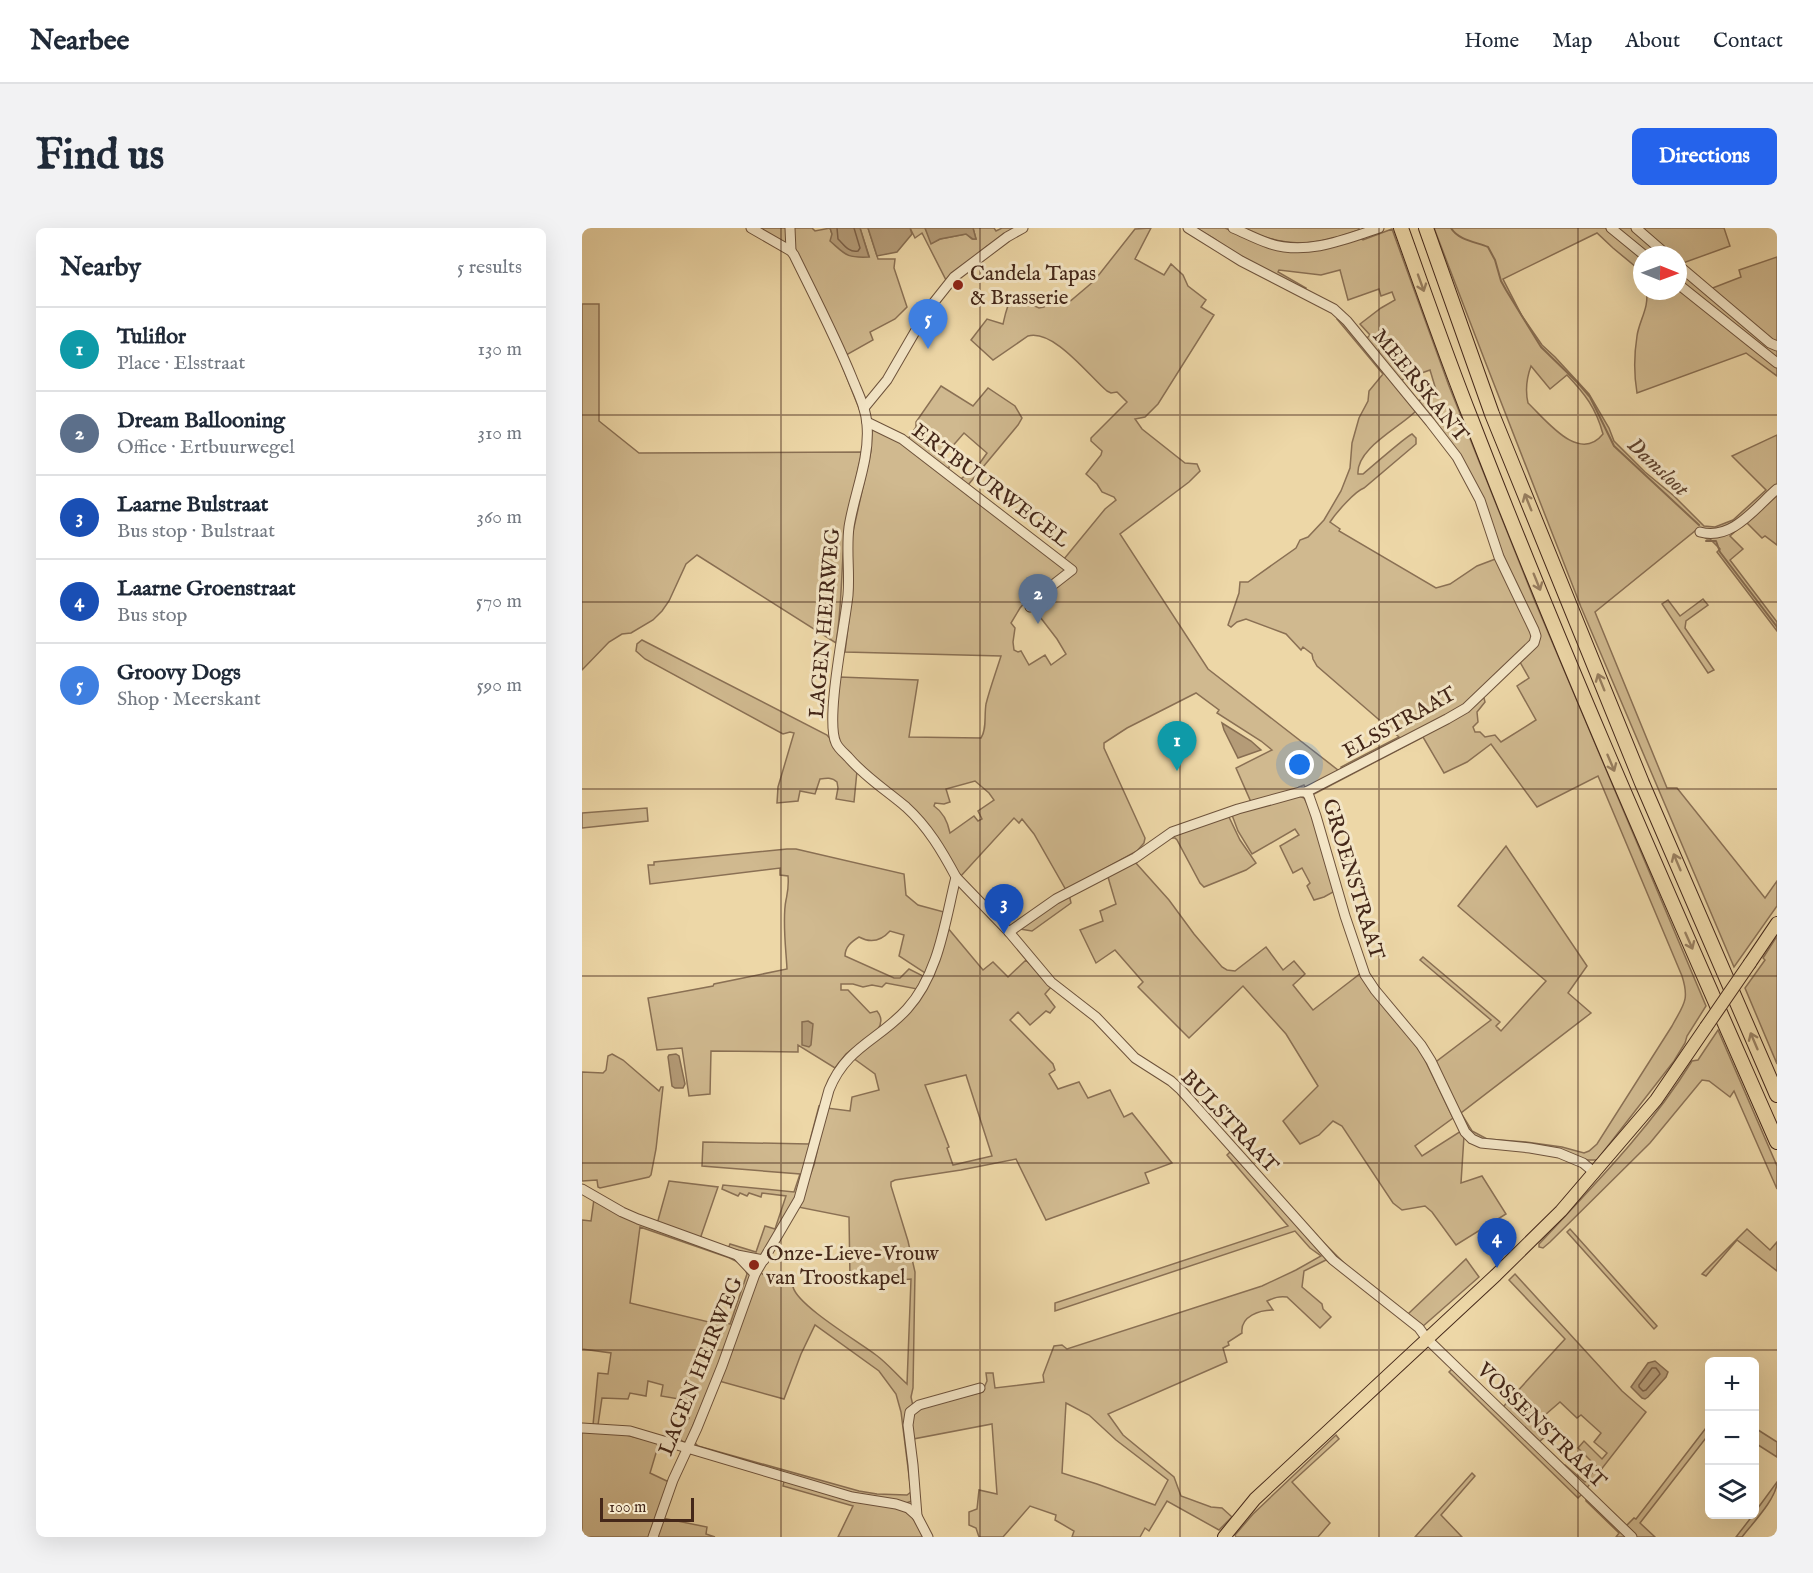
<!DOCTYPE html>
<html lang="en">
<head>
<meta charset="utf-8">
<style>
	body { margin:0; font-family:"IM FELL English",serif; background:#f2f2f3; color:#1f2937 }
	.controls { position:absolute; right:18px; bottom:18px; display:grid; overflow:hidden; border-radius:9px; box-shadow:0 6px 24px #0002 }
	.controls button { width:54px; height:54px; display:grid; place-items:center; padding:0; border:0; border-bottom:2px solid #e0e1e3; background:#fff; color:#1f2937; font:30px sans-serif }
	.compass { position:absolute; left:1051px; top:18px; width:54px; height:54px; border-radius:50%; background:#fff; box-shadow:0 6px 24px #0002; rotate:91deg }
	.scale { position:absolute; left:18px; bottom:15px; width:94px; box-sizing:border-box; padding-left:6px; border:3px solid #442719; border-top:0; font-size:16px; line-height:21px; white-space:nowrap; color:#442719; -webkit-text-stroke:4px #f3e5c6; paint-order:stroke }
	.you { position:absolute; left:718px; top:537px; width:21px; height:21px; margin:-15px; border:4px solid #fff; border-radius:50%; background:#1a73e8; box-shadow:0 0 0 9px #1a73e833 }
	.badge { display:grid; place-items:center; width:39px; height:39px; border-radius:50%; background:#2563eb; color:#fff; font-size:20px; font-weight:700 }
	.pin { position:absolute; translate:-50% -50px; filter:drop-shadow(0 2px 3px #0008) }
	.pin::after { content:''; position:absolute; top:32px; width:21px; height:18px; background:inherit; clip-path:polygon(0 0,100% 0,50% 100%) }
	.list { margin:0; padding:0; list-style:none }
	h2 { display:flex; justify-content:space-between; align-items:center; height:78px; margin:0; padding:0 24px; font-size:26px }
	h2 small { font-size:20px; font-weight:400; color:#747a83 }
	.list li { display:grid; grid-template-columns:39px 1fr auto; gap:18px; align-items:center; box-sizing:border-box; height:84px; padding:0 24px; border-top:2px solid #e0e1e3 }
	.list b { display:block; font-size:22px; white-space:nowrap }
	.list p { margin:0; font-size:20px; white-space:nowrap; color:#747a83 }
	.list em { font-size:20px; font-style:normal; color:#747a83 }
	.icon { flex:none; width:33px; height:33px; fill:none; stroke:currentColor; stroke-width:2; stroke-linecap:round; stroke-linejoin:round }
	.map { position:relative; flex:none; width:1195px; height:1309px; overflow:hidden; border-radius:9px }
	header { display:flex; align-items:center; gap:36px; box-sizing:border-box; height:84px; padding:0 30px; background:#fff; border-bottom:2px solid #e0e1e3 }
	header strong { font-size:28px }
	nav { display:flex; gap:33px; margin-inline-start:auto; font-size:21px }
	.intro { display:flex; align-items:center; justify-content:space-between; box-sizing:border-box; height:144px; padding:0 36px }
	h1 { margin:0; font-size:42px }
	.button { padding:15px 27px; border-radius:9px; background:#2563eb; color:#fff; font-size:21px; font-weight:700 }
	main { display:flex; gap:36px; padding:0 36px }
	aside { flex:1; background:#fff; border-radius:9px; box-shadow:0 6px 24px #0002 }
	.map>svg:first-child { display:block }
</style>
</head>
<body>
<header>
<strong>Nearbee</strong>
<nav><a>Home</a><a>Map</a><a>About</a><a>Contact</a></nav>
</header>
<div class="intro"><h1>Find us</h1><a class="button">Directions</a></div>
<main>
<aside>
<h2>Nearby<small>5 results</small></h2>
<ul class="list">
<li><span class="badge" style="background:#0f9aa8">1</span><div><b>Tuliflor</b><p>Place · Elsstraat</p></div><em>130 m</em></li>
<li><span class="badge" style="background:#5c6f8a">2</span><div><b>Dream Ballooning</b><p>Office · Ertbuurwegel</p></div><em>310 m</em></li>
<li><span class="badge" style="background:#1a4fb4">3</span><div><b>Laarne Bulstraat</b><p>Bus stop · Bulstraat</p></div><em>360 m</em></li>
<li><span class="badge" style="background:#1a4fb4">4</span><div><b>Laarne Groenstraat</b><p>Bus stop</p></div><em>570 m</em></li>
<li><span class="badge" style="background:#3f7fe0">5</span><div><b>Groovy Dogs</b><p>Shop · Meerskant</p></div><em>590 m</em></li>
</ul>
</aside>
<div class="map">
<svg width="1195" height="1309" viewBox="0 0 1195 1309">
	<rect width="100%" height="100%" fill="#edd7a7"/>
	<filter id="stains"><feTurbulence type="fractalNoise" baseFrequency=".00333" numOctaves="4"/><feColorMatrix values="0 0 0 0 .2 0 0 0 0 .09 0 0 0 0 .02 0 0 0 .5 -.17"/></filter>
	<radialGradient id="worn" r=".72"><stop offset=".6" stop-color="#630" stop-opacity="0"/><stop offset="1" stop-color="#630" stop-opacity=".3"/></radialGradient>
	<g fill="#d0b98f" stroke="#8a7054" stroke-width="1.5" fill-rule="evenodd">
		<path d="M175,0H230L233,3L248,0L250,6L287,28L278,0H286L296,31H313L312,40L325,79L313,91L288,104L291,112L264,127L282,193L220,37Z"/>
		<path d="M328,0H343L350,15L358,11L384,6L390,11H394L391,0H412L414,3L420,0H434L405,18L364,52L340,5L333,10Z"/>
		<path d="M569,0L553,31L582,47L589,36L601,47L606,58L624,72L619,79L632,87L576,176L563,189L553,191L560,201L603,235L615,236L618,243L607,254L538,306L626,441L756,542H760L759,539L817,509L735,438L731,431L730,426L721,419L719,422L704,406L664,391L655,394L649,399L646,397L657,365L658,354H666L714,320L718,312L726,309L742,292L759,263L768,240L770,215L777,190L786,173L787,163L801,146L755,91L757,89L835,182C819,199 774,220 776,246H781C788,240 825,208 830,206L834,210V216L782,260C773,263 754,285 748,294L758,301L757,303L854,360L868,356L895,338L916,330L950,404L948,414L889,471L873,483L724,561L722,557L717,559L718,562L669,574L654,540L690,522L679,513L635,485L637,482L614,465L545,500L522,515V520L563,610L562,615L555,623L484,662L452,606L440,591L437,595L432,590L378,649L366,627L297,554L257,515C251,495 256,470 258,449L336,452L327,509L399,510C405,501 402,488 404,476C408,460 414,444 419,428L263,424L268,383L270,308L289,223L290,200L310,208L482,331L523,281L534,272L532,269L520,264L515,256L504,246L519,227L520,223L509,213V210L545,174L535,164L529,165L525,163C507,148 472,101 446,108L411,132L389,112L405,91L421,96C424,84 427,61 444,68L448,76L457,80L462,79L471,68H477L486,75L512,53L553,1ZM445,372L475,411L484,426L469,437L463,427L447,437L439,423L436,424L432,422L431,414L433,400L429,395L438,380ZM393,553L407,565L412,572L396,583L400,591L396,593L392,588L368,605C366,595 361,584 352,578L353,575L362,576L368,574L364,561Z"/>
		<path d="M614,0H643L686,18L780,11L781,12L810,1L867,158L952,371L1124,778L1105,808L1103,815L1092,833L1015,932H1002L903,914L887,905L851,836L909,792L838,732L841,729L918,794L914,798L919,803L964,753L876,678L924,618L1005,738L986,765L1009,785L879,885L890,903L905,911L944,914L980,919L1002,925L1007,923L1015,916L1090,798C1101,777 1108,773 1100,748L1016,548L955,579L909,516L885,534L862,545L841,509L732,566L729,563L899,470H902L903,474L895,484L896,494L891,499L893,504H898L903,509L913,507L919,514L954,492L935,458L947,450L938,434L955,414L899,270L835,174L854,162L848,142L817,153L783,112L788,107L778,96L799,80L813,72L810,64L799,68L797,61L766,72L758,42L739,47L697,42L696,44L724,60L722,64L655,27L631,10Z"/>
		<path d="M659,0H777V2C732,19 704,20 659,0Z"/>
		<path d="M852,0H1023L1060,31V44L1031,20L1015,5L921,51L940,88L960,117L973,129L1007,166L1027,200L1032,213L1063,244L1092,268L1122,298L1133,299L1151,292L1184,262L1150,228L1195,207V317L1183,308L1180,310L1164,294L1148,308L1161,321L1148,332L1195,394V403L1135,324L1138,321L1128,311H1125L1113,303L1013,384L1085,560H1095L1183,670L1195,653V678L1152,739L999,379L903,133ZM949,138L968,161L985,147C1003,166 1014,180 1021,206C997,236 964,192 946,175C943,162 945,149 949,138Z"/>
		<path d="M1035,0H1051L1081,27H1068Z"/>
		<path d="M1058,0H1142L1148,18L1101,35L1096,34V27H1088Z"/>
		<path d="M1195,29V116L1128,61L1159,49L1157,42Z"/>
		<path d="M1096,39L1195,121V131L1096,50Z"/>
		<path d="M1096,60L1195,140V148L1164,125L1055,165C1052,147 1052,127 1055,108C1057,93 1068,78 1064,63H1096Z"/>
		<path d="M0,76H17V193L57,225L280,224C272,258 265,293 261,328C259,357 259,386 254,415L115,327L104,336L87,373L80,383L71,392L49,405L40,406L27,414L0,442Z"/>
		<path d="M359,158L391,178L406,160L433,178L440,190L436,197L386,257L380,254V250L383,248L390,246L405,225L382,205L361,229L362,232L368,235L367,240L364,241L326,211L334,199V194Z"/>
		<path d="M1121,371L1126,377L1104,393L1103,400L1132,442L1126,445L1080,376L1086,372L1098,388Z"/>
		<path d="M60,412L245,507L275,543L272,574L254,571L256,560L255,554C250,549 244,550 238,551L233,566L218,563L216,573L195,575L196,559L212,505L208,504L201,506L63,431L54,423L55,416Z"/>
		<path d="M717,568L722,570L731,588L753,663L742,669L732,672L725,658L728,655L720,640L711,645L698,618L717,607L713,601L670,626L656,603L650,587Z"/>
		<path d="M65,580L66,593L0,600V585Z"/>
		<path d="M646,587L658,612L674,635L664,642L622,659L618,655L595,612L593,610H590L591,607Z"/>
		<path d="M205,621H214L322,646L324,667L336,677L362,684C359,705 352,726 343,745L317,728L322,707L308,703C299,713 288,715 277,709C269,714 263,719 263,728L312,750H318L327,741L341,748L335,761L304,755L300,759L290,757L281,759L271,756H259V762H266L288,785L295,783C300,789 300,795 296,801L264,826L253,840L216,817V824L129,823L128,866L107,868L100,820L75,822L66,770L131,758L132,756L205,741C204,721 200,691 204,672C206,662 207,659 206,648L198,647V640L68,656L66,637H72V634Z"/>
		<path d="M553,634L587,672L612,706L640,739L645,742L653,743L684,719L701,742L712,733L723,746L711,757L731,782L779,745L840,826L871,890L833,918L840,928L879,903L882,908L879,955L900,948L924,986L874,1017L850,984L843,978L820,982L811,975L760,898L751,893L737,907L718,916L701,893L736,858L704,806L661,758L607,810L556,759L561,754L533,722L514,735L498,702L521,693L518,683L534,676L526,649Z"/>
		<path d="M487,666L489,675L450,703L438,701Z"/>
		<path d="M365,699L401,742L411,734L426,749L444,732L469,759L463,766L473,779L468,785L464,783L448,797L436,784L428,792L471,836L473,842L467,846L476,861L497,854L506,870L528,862L542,889L550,885L590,935L563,945L567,955L464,992L434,931L379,942L313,952L309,954V958L326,1013L333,1044L331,1160L329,1169L331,1178L330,1273L324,1275L281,1268L114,1221L112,1217L114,1208L113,1215L116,1218L277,1263L295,1266L325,1267L329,1264L319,1184L314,1166L297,1143L233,1097L219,1126L202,1171L137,1153L178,1044L193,1056L210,1051L214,1053V1057L211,1059C216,1078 277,1114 294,1127C305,1135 315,1147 325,1156L329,1051L283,1055V1050H268L267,989L216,979L232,937L245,880L268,883L270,869L297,862L293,846L271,830L329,782ZM384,847L410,928L371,937L365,920L367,919L343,857Z"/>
		<path d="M1195,708V836L1163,760L1183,732L1181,730Z"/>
		<path d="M1136,802L1195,938V961L1152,863L1148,869L1127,853L1120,852L1068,915L968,1014L961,1020L957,1019V1016C1011,958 1068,901 1110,833L1116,832Z"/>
		<path d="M30,826L41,832L77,863L79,859H81L74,921L69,947L67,949L18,960L16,959L15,952L0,953V844L21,845L24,842L26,828Z"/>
		<path d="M237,878L240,879L214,970L180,1028L146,1021L148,1016L174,1024L183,998L193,1001L204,968L180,965L179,969L167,965L165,968L158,965L156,968L140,961L141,957L212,964L218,946L120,938L121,914L227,916Z"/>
		<path d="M649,923L764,1037L770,1051L744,1032L722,1043L720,1059L740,1076L741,1081L749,1089L738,1100L705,1069C696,1068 692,1070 685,1073L691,1082C678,1082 658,1088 660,1105L646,1114L647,1117L641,1120L645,1134L526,1186L541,1207L592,1249L599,1268L629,1279L640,1280L650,1289L637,1302L585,1273L567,1303L563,1300L558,1309H490L492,1303L473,1292L474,1287L448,1278L421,1309H397L394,1300L387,1297V1284L395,1281L397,1262L415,1266L410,1196L331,1211L329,1195L333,1184L339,1180L400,1164L405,1153L404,1145H411L413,1160L462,1154L461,1147L472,1118L480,1117L485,1121L680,1058L714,1042L739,1028L728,1020L713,1003L473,1083V1075L706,998L645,927ZM484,1175L507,1187L534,1212L586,1252L573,1277L515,1256L480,1245Z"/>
		<path d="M87,953L136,959L118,1011L75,996Z"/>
		<path d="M12,971L153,1029L166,1041L169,1049L143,1122L104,1214H101L98,1211V1207L107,1190L101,1182L100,1176L103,1172L79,1168L81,1157L66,1153L64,1168L48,1165L46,1171L20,1170L16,1197H11L16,1145L26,1146L29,1125L0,1121V992L9,993ZM58,999L145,1029C154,1033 162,1036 165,1046L148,1096L145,1095L143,1098L48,1075Z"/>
		<path d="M988,1001L1075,1098L1072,1101L985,1004Z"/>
		<path d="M1165,1001L1188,1022L1195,1014V1043L1155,1012L1124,1048L1120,1046Z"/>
		<path d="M884,1031L897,1049L840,1099L826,1086Z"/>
		<path d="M933,1046L1040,1163L1064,1184L1004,1261L981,1239L983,1237L1003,1254L1015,1239L996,1220L1002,1213L1020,1231L1025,1225L1012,1214L1019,1205L999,1187L995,1190L978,1174L963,1187L974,1199L957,1214L921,1179L983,1111L927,1052Z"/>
		<path d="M871,1140L1000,1266L996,1270L867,1144Z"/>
		<path d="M1127,1196V1206L1058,1295L1073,1309H1034L1037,1305L1004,1273V1269L1041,1301L1052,1290L1054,1291Z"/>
		<path d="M1173,1200L1195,1214V1229L1173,1215Z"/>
		<path d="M0,1203L36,1205L77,1215L68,1245L87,1254L80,1290L125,1299L124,1306L133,1309H0Z"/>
		<path d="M754,1207L757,1211L710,1254L748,1295L736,1309H654L653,1307L671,1286Z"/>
		<path d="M890,1245L893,1248L859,1287L880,1309H833Z"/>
		<path d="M202,1253L316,1279L331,1289L343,1309H256L271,1278L201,1258Z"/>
		<path d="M1195,1254C1195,1270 1170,1296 1160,1309H1154L1171,1287L1172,1286L1173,1284Z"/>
	</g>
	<g fill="#b49b77" stroke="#876d51" stroke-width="1.5">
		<path d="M248,0H278L287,29C264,30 264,27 248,13L250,6Z"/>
		<path d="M286,0H328L330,6L315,24L295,28Z"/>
		<path d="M343,0H391L394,11H391L384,6L358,11L349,16Z"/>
		<path d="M640,495L669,513L679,522L656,530L642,502Z"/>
		<path d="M226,793L231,796L229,817L227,819L220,817V794Z"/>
		<path d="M94,826L97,828L103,856L101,860H93L90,858L86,829L87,827Z"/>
		<path d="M1073,1133L1086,1144L1084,1149L1066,1169L1063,1171L1060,1170L1049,1159L1066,1135Z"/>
	</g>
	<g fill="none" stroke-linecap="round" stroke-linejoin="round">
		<g stroke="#7c6148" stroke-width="1.5">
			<path d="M255,0L256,11C262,17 267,25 276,23L278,20L272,0"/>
			<path d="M1070,1140H1074L1077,1144L1078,1146L1064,1162L1061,1163L1057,1159V1157Z"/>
		</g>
		<g stroke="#876d51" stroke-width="2">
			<path d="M869,0C876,12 894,14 906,19L913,32L919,53L924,62L959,119L996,155L1008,169L1032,218L1117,297"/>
			<path d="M1124,313H1134L1138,324L1195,399"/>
		</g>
		<g stroke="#6e533c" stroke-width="11">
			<g id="minor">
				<path d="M208,0L209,23"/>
				<path d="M651,0C663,5 674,11 686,15C723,28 762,12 797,0"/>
				<path d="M1029,0L1062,27"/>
				<path d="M1054,0L1085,27"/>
				<path d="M1096,37L1188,115L1195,118"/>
				<path d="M1096,56L1195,135"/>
				<path d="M282,180L305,152L345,83L372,49L425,9L441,0"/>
				<path d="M285,194L320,211L490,342L449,374L448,379"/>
				<path d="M1118,304C1150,313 1173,280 1195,261"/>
				<path d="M724,564L727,568L734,588L763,688L783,747L793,762L839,817L849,833L883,904L890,911L899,915L948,920L977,925L1001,935L1013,945"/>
				<path d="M374,649L427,704L469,754L514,789L553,830L589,853L599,862L751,1032L837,1100L845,1111L1050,1309"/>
				<path d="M427,704L474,671L553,630L590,604L656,581L718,564H724L865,491L884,480L952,415L954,408L952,402L917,329L898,272L875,229L848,194L765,93L752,81L659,33L606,0"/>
				<path d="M0,961L40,984L56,991L155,1027L182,1032"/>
				<path d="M155,1027L173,1046"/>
				<path d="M0,1200L48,1203L270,1269L314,1276L326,1280L335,1288L346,1309"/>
				<path d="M335,1288L331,1237L326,1197L328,1184L337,1177L398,1160"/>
				<path d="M71,1309L91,1252L115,1200L140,1138L173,1046L217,971L247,862C264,819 297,812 325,781C357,746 363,693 374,649C360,623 346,599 324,579C304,562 283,549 266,529C262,525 256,520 254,515C243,492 263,397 266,367C268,344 264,322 267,299C272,266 288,231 285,197C284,180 276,165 270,150C253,108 232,68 212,27L209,23L169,0"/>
			</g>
		</g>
		<g stroke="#442719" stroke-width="14">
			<g id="major">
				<path d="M1168,735L1195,695"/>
				<path d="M642,1309L673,1271L914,1047L979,983L1074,872L1124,799"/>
			</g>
		</g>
		<g stroke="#442719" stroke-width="16">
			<g id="highway">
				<path d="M819,0C842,64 864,128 889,191C983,435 1090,675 1195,914"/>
				<path d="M844,0L910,186L1060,555L1195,867"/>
			</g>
		</g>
		<use href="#minor" stroke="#f3e5c6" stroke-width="9"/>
		<use href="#major" stroke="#edd7a7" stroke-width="12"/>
		<use href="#highway" stroke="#edd7a7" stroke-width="14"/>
		<g stroke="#442719" stroke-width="14" stroke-linecap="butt">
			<path id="major-bridge" d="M1124,799L1168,735"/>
		</g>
		<use href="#major-bridge" stroke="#edd7a7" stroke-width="12"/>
	</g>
	<defs><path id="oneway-shaft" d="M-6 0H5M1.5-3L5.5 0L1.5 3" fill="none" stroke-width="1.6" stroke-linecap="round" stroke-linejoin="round" transform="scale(1.5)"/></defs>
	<g stroke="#987f60">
		<use href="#oneway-shaft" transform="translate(839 55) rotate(70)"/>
		<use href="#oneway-shaft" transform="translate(946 274) rotate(-112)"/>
		<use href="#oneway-shaft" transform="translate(955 354) rotate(68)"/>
		<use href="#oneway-shaft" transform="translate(1019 454) rotate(-112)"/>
		<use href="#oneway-shaft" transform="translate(1029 535) rotate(67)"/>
		<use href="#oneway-shaft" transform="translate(1095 634) rotate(-113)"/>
		<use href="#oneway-shaft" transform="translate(1107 713) rotate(66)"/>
		<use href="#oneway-shaft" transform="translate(1172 813) rotate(-113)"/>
	</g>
	<path fill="none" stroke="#442719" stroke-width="1.5" stroke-opacity="0.55" d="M199,0V1309M398,0V1309M598,0V1309M797,0V1309M996,0V1309M0,187H1195M0,374H1195M0,561H1195M0,748H1195M0,935H1195M0,1122H1195"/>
	<g fill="#8f2418" stroke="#f3e5c6" stroke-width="2">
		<circle cx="376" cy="57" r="6"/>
		<circle cx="172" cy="1037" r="6"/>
	</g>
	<g text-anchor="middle" stroke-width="6" stroke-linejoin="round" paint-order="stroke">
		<g font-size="21" fill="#442719" stroke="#f3e5c6" text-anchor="start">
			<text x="388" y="52">Candela Tapas<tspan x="388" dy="24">&amp; Brasserie</tspan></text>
			<text x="184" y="1032">Onze-Lieve-Vrouw<tspan x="184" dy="24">van Troostkapel</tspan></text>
		</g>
		<g font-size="21" fill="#442719" stroke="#f3e5c6">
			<text transform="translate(839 157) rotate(51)" y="7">MEERSKANT</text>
			<text transform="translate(409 257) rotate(37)" y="7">ERTBUURWEGEL</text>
			<text transform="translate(242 395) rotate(-85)" y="7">LAGEN HEIRWEG</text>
			<text transform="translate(817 494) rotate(-29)" y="7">ELSSTRAAT</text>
			<text transform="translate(772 651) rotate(73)" y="7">GROENSTRAAT</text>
			<text transform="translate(648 893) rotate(47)" y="7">BULSTRAAT</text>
			<text transform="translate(118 1138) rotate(-68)" y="7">LAGEN HEIRWEG</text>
			<text transform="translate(960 1197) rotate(44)" y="7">VOSSENSTRAAT</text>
		</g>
		<g font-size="22" font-style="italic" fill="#604430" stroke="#f3e5c6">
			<text transform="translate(1077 238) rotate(43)" y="8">Damsloot</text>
		</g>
	</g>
	<rect width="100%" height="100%" filter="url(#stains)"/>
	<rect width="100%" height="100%" fill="url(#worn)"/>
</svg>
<div class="controls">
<button>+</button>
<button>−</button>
<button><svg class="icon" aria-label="layers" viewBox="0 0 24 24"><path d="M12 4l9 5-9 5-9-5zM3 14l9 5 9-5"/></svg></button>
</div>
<svg class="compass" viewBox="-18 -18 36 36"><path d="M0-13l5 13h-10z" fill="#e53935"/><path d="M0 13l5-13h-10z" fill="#747a83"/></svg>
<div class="scale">100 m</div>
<div class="you"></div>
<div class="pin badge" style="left:595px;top:543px;background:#0f9aa8">1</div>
<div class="pin badge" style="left:456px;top:396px;background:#5c6f8a">2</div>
<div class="pin badge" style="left:422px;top:706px;background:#1a4fb4">3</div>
<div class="pin badge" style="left:915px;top:1040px;background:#1a4fb4">4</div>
<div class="pin badge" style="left:346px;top:121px;background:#3f7fe0">5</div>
</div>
</main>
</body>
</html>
